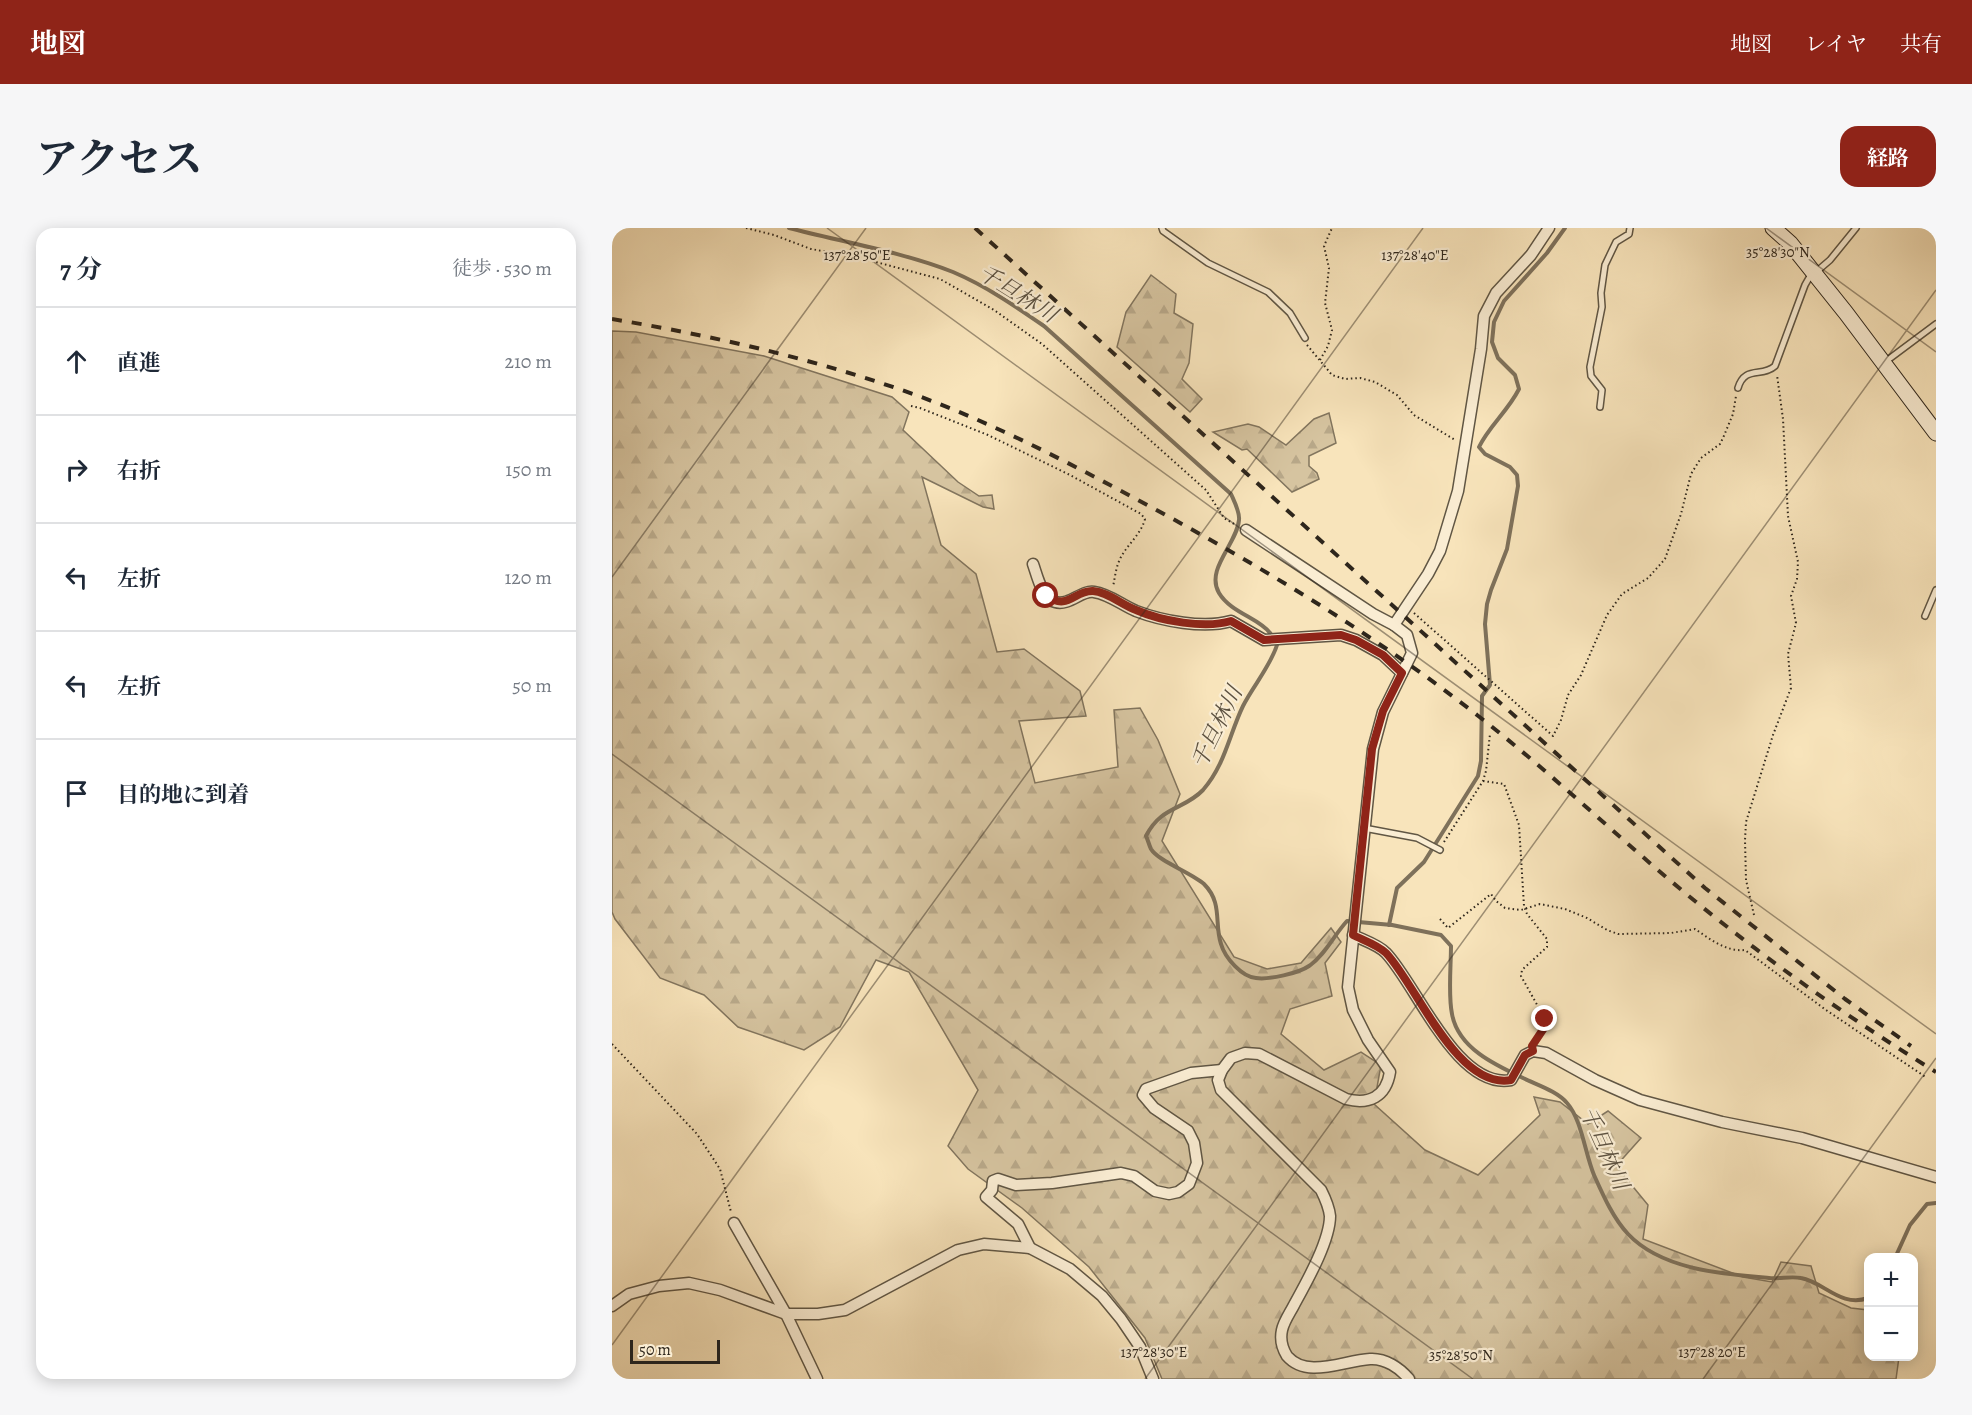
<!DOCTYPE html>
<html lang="ja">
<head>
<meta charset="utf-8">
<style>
	body { margin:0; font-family:Alegreya,"Noto Serif JP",serif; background:#f6f6f7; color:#1f2937 }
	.controls { position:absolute; right:18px; bottom:18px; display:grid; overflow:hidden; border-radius:12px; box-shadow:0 3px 15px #0003 }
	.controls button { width:54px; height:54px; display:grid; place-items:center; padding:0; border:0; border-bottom:2px solid #e0e1e3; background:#fff; color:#1f2937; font:30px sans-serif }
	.scale { position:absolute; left:18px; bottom:15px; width:90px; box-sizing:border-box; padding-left:6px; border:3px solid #2e261c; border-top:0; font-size:16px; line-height:21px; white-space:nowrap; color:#2e261c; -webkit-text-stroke:4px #faedd3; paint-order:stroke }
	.stop { position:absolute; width:18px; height:18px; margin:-14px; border:4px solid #8f2418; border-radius:50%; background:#fff }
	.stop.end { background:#8f2418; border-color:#fff; box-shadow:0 2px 6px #0008 }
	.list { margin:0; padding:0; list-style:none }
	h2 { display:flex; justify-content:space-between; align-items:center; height:78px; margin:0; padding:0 24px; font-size:26px }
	h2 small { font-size:20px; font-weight:400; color:#747a83 }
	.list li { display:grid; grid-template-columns:39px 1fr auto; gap:18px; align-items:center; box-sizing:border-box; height:108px; padding:0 24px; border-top:2px solid #e0e1e3 }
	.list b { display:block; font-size:22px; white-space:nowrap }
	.list em { font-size:20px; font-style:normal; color:#747a83 }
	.icon { flex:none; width:33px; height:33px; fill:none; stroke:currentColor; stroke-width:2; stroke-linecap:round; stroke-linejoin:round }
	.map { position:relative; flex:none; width:1324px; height:1151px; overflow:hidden; border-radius:18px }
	header { display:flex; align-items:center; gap:36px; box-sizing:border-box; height:84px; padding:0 30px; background:#8f2418; color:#fff }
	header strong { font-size:28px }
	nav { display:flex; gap:33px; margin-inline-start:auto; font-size:21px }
	.intro { display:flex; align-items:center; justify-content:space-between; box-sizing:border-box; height:144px; padding:0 36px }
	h1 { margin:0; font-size:42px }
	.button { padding:15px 27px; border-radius:18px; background:#8f2418; color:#fff; font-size:21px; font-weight:700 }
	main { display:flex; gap:36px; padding:0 36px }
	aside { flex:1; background:#fff; border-radius:18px; box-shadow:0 3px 15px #0003 }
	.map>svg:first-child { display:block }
</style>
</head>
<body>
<header>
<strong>地図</strong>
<nav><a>地図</a><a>レイヤ</a><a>共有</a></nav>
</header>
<div class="intro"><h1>アクセス</h1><a class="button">経路</a></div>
<main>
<aside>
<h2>7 分<small>徒歩 · 530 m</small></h2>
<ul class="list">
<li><svg class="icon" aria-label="ahead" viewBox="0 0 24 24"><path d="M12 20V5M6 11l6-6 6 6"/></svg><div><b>直進</b></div><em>210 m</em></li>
<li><svg class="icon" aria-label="right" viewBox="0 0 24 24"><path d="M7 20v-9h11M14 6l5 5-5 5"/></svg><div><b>右折</b></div><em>150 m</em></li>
<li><svg class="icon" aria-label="left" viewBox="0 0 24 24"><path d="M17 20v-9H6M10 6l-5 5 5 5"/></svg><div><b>左折</b></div><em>120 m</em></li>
<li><svg class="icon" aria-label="left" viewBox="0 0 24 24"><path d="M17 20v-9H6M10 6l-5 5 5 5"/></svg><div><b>左折</b></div><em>50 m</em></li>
<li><svg class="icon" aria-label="arrive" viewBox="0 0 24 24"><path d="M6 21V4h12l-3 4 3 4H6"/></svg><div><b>目的地に到着</b></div></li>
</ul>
</aside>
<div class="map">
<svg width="1324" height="1151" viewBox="0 0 1324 1151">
	<defs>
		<pattern id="forest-firs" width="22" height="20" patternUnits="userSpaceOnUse" patternTransform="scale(1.5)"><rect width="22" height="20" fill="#d6c4a0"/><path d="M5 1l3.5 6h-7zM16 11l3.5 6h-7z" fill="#b8a889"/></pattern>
	</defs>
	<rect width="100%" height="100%" fill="#f8e4bb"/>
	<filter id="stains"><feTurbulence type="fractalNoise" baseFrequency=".00333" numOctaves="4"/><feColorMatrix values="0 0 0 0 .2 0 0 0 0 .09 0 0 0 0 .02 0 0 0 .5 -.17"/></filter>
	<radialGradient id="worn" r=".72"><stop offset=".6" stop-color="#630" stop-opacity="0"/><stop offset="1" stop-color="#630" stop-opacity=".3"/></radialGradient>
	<g fill="url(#forest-firs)" stroke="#82755e" stroke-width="1.5">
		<path d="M539,47L564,66L562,85L581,96L577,135L570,151L590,171L578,184L505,119L514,84Z"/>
		<path d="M0,103L24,104L152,128L280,169L297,184L291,202L346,254L367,268L380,267L382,281L371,279L310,249L329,317L364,346L385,424L412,421L468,463L474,488L407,493L423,555L506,539L502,482L528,480L546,512L568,566L550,613L622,729L655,741L689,735L719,700L729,714L713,735L720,768L678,781L669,806L712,842L749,824L769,837L762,876L813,922L866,947L928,887L922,869L948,874L976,896L996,883L1029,910L1004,938L1036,977L1031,1011L1131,1049L1160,1054L1169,1034L1199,1038L1207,1065L1239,1080L1256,1082V1128L1287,1129L1284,1151H550L533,1110L477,1039L410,980L356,941L336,918L366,862L297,744L264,732L228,799L192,822L126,799L92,767L48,750L3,691L0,684Z"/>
		<path d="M717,185L724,215L697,228V238L705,245L707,251L680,264L635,221L630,222L601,204L636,196L647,199L674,217L702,191Z"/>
	</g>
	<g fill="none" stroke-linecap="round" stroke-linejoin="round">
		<g stroke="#7e715b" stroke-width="4">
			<path d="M177,0C231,14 290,24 341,44C374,58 403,78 432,98L619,266C622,273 628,284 627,292C625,316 593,341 607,365C619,385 647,390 658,405C661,408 663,413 665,417C658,439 641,458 631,478C617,507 613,537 591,562C572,582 549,578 534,608C536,612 537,617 539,621C546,633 580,645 592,656C611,675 602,695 609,716C613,730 630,749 644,750C657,752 687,745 697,738C713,727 722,707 735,693L780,697L829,707L839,718C839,738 836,767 840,786C846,820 883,837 911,850C925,857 945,863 955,875C970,892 973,926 982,947C991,967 1001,990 1016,1006C1050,1042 1111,1046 1157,1050C1168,1051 1179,1048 1189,1050C1212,1054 1229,1080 1256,1070"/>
			<path d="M777,697L785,660L812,634L866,548L869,533L870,468L878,457L873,396L875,376L879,362L895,321L906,258L905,247L898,239L873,226L867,219C877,198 896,183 907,161L903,147L886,130L880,114L882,94L892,73L935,25L953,0"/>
			<path d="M1283,1030L1298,997L1315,976L1324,975"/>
		</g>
		<g stroke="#605644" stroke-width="8">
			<g id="lane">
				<path d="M550,0L551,3L596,35L656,64L678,85L693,110"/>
				<path d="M1273,134L1324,96"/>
				<path d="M1126,160C1133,137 1150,150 1163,138L1193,57L1197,50L1218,32L1244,0"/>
				<path d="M988,179L990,162L979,148L978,139L990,79L989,65L993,37L1004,14L1017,6L1018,0"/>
				<path d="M1313,388L1324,362"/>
				<path d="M752,600L805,610L828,622"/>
			</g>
		</g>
		<g stroke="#605644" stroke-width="13">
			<g id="street">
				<path d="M634,302L761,386L782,397"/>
				<path d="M421,336C425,347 430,371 443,374C458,378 469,362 482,364C497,366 510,377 524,383C550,393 592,401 619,393L652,412L729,407L744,412L771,427L790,445"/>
				<path d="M741,707C751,712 767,717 774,725C804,756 845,862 899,852L913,827L921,823L934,825L983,852L1028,872L1110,894L1190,910L1324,949"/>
				<path d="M122,995L174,1086L205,1151"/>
				<path d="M418,1020L406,996L374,969L380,962L381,953L386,951L404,957L440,955L509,945L522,948L543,963L557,966L566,964L577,956L585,935L582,915L576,903L542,880L531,867L534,861L579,845L610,842"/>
				<path d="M0,1078L17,1066L47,1058L77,1055L108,1062L174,1086H206L233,1082L346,1022L372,1016L418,1020L458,1041L490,1068L509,1091L528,1119L541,1151"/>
				<path d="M797,1151C788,1140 773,1130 758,1131C730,1133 695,1151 675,1128C670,1120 668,1111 670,1102C672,1093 678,1085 682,1077C694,1055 718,1013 718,988C717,979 713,970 709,962L609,862L606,852L610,842L619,830L633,825L647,826L734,871C757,877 774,869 778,844L756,812L741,782L736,759L761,521L771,484L800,425L795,407L782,397L816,346L828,323L846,263L869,121L872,88L884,65L919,27L937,0"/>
			</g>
		</g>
		<g stroke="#2e261c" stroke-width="17">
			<path id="secondary" d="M1161,0L1178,15L1234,85L1324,205"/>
		</g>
		<g stroke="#2e261c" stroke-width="2" stroke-dasharray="1.5 3" stroke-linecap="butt">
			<path d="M134,0L162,7L199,21L245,29L328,51L382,82L430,116L594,262L612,290L624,297"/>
			<path d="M695,117L720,147L733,151L748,150L763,154L785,167L802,187L843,212"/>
			<path d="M708,132L716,118L720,102L713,75L717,40L712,18L720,0"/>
			<path d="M299,178L308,180L376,207L458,247L529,286L533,291C529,306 516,316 509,329C504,338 503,349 501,359"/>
			<path d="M802,385L941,508L949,492L956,467L969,447L995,387L1010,366L1036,350L1053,331L1069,286L1079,246L1089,230L1108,216L1111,210L1121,186L1124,168"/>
			<path d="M871,553L892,556L907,597L912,678L915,686L935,711V719L910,742L909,748L933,791L932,799L923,813"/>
			<path d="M832,614L871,553L874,543L878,506"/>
			<path d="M1142,687L1134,652L1133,612L1134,594L1161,507L1179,460L1176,426L1184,395L1179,368L1185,351L1186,334L1176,288L1171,191L1165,147"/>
			<path d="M828,691L836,700L879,666L884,673L893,680L909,682L928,676L953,681L975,690L995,702L1006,706L1059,705L1083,701C1098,711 1114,724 1133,722L1214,782L1315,850"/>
			<path d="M0,816L85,906L108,941L119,984"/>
		</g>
		<use href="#lane" stroke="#faedd3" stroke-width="5"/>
		<use href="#street" stroke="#faedd3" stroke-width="10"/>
		<use href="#secondary" stroke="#faedd3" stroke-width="15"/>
		<g stroke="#2e261c" stroke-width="4" stroke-dasharray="10 10" stroke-linecap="butt">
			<path d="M363,0L1093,660L1233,771L1299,818"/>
			<path d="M0,91C102,108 203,131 301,166C384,196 461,237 539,279C653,341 763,407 865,487C933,540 995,599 1060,654C1143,724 1232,787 1324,844"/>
		</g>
	</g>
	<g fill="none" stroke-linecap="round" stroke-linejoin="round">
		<path stroke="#8f2418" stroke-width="8" d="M434,368C457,383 462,362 481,363C496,364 510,377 524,382C549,393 593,401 619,393L652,412L729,407L744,412L771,427L790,445L771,483L760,521L741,707C751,712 766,717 774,725C804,756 845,862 899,852L913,827L921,823L920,818L932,800L933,791"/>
	</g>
	<path fill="none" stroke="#2e261c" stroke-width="1.5" stroke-opacity="0.45" d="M215,0L1324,806M1154,0L1324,124M0,349L254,0M0,526L861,1151M0,1117L811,0M533,1151L1324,62M1091,1151L1324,830"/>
	<g text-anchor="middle" stroke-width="4.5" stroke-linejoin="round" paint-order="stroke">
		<g font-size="22" font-style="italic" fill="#5d5241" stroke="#faedd3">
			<text transform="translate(406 65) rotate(32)" y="8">千旦林川</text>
			<text transform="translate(604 499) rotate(-64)" y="8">千旦林川</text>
			<text transform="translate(993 920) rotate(66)" y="8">千旦林川</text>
		</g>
	</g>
	<g font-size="15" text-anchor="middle" fill="#2e261c" stroke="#faedd3" stroke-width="4.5" stroke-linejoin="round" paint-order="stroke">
		<text x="1166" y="29">35°28'30"N</text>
		<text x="245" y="32">137°28'50"E</text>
		<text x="803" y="32">137°28'40"E</text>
		<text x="542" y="1129">137°28'30"E</text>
		<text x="1100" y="1129">137°28'20"E</text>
		<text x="849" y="1132">35°28'50"N</text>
	</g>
	<rect width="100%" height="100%" filter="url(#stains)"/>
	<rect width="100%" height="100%" fill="url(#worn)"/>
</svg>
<div class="controls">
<button>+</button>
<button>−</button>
</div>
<div class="scale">50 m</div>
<div class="stop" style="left:434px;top:368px"></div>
<div class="stop end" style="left:933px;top:791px"></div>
</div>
</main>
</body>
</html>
